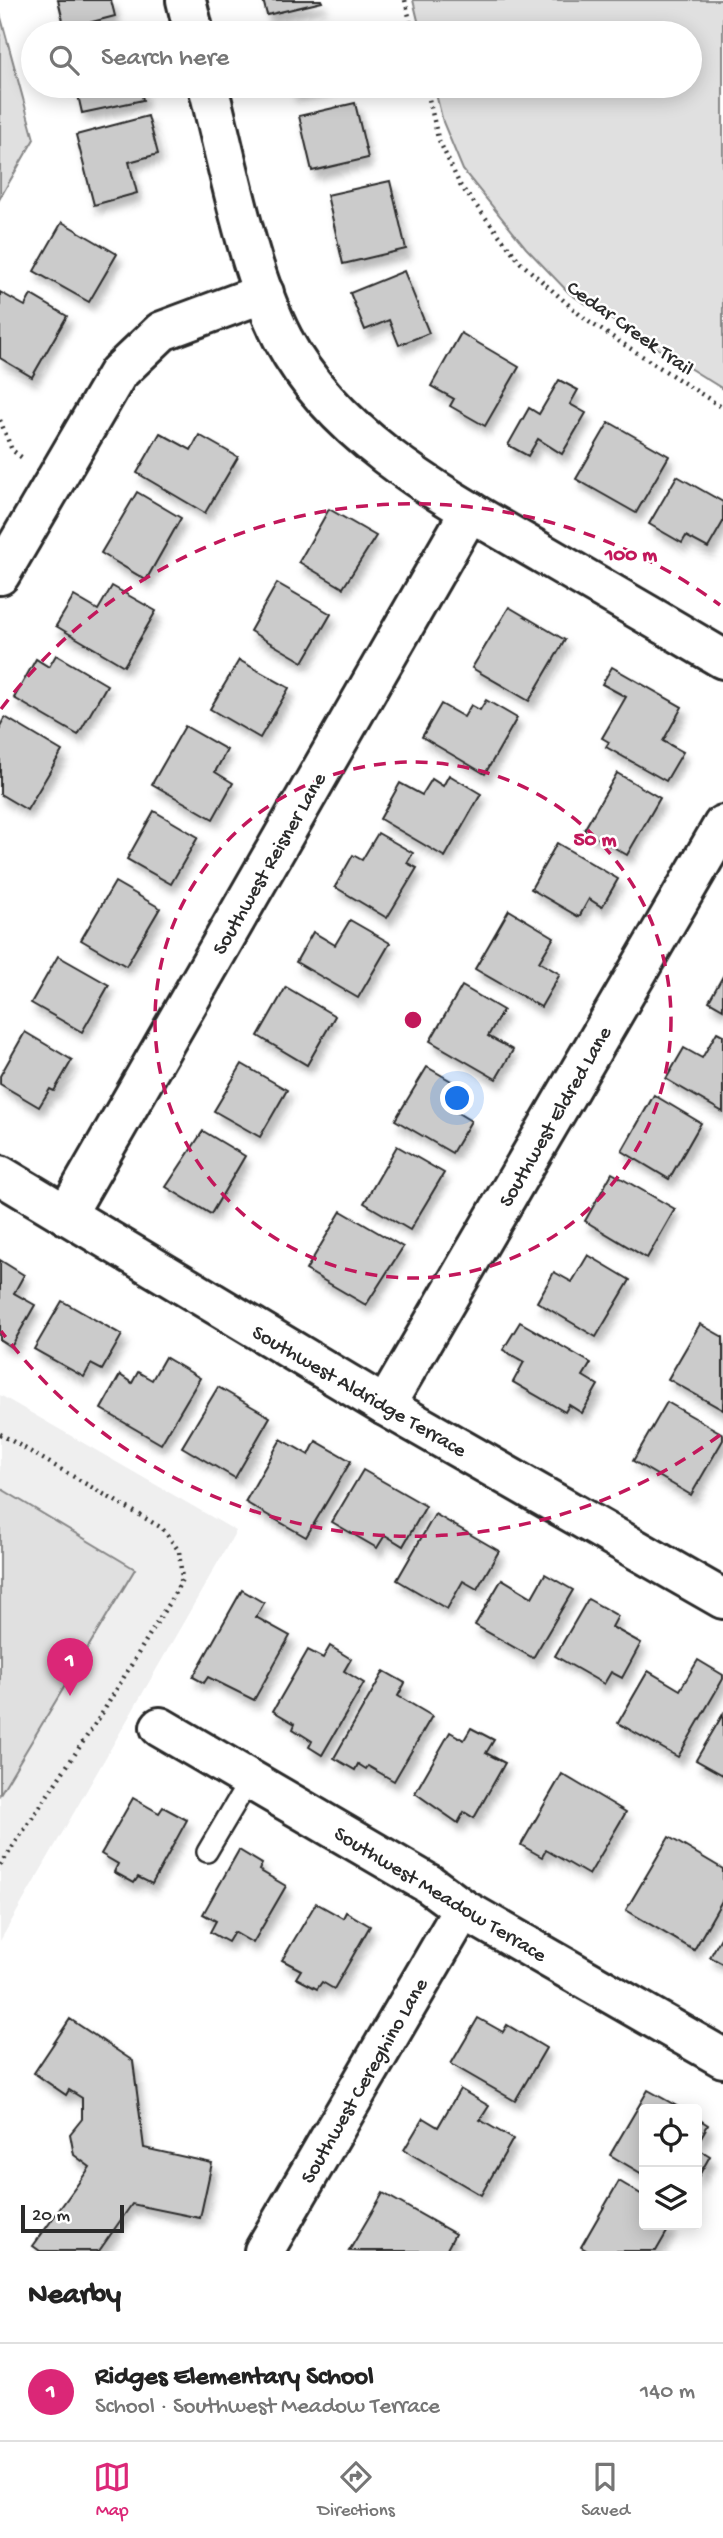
<!DOCTYPE html>
<html lang="en">
<head>
<meta charset="utf-8">
<style>
	body { margin:0; font-family:"Gochi Hand",sans-serif; background:#f2f2f2; color:#222 }
	.controls { position:absolute; right:21px; bottom:21px; display:grid; overflow:hidden; border-radius:7px; box-shadow:0 4px 18px #0003 }
	.controls button { width:63px; height:63px; display:grid; place-items:center; padding:0; border:0; border-bottom:2px solid #e0e0e0; background:#fff; color:#222; font:35px sans-serif }
	.scale { position:absolute; left:21px; bottom:18px; width:103px; box-sizing:border-box; padding-left:7px; border:4px solid #2b2b2b; border-top:0; font-size:19px; line-height:24px; white-space:nowrap; color:#2b2b2b; -webkit-text-stroke:5px #fff; paint-order:stroke }
	.you { position:absolute; left:458px; top:1099px; width:24px; height:24px; margin:-18px; border:5px solid #fff; border-radius:50%; background:#1a73e8; box-shadow:0 0 0 10px #1a73e833 }
	.badge { display:grid; place-items:center; width:46px; height:46px; border-radius:50%; background:#db2777; color:#fff; font-size:23px; font-weight:700 }
	.pin { position:absolute; translate:-50% -58px; filter:drop-shadow(0 2px 4px #0008) }
	.pin::after { content:''; position:absolute; top:37px; width:24px; height:21px; background:inherit; clip-path:polygon(0 0,100% 0,50% 100%) }
	.list { margin:0; padding:0; list-style:none }
	h2 { display:flex; justify-content:space-between; align-items:center; height:91px; margin:0; padding:0 28px; font-size:30px }
	h2 small { font-size:23px; font-weight:400; color:#767676 }
	.list li { display:grid; grid-template-columns:46px 1fr auto; gap:21px; align-items:center; box-sizing:border-box; height:98px; padding:0 28px; border-top:2px solid #e0e0e0 }
	.list b { display:block; font-size:26px; white-space:nowrap }
	.list p { margin:0; font-size:23px; white-space:nowrap; color:#767676 }
	.list em { font-size:23px; font-style:normal; color:#767676 }
	.icon { flex:none; width:38px; height:38px; fill:none; stroke:currentColor; stroke-width:2; stroke-linecap:round; stroke-linejoin:round }
	.map { position:relative; flex:none; width:723px; height:2251px; overflow:hidden }
	.search { position:absolute; background:#fff; box-shadow:0 4px 18px #0003; left:21px; right:21px; top:21px; height:77px; display:flex; align-items:center; gap:18px; box-sizing:border-box; padding:0 24px; border-radius:38px; color:#767676; font-size:26px }
	.sheet { height:189px; background:#fff }
	nav { display:flex; justify-content:space-around; align-items:center; box-sizing:border-box; height:98px; border-top:2px solid #e0e0e0; background:#fff; font-size:19px; color:#767676 }
	nav a { display:grid; justify-items:center; gap:4px }
	nav .on { color:#db2777 }
	.map>svg:first-child { display:block }
</style>
</head>
<body>
<div class="map">
<svg width="723" height="2251" viewBox="0 0 723 2251">
	<defs>
		<filter id="shadow"><feDropShadow dx="4.5" dy="8" stdDeviation="3.5" flood-color="#0004"/></filter>
	</defs>
	<rect width="100%" height="100%" fill="#fff"/>
	<filter id="ink" filterUnits="userSpaceOnUse"><feTurbulence type="fractalNoise" baseFrequency=".0143" numOctaves="2"/><feDisplacementMap in="SourceGraphic" scale="14" xChannelSelector="R" yChannelSelector="G"/><feConvolveMatrix kernelMatrix="1 2 1 2 8 2 1 2 1" color-interpolation-filters="sRGB"/></filter>
	<g filter="url(#ink)">
		<path fill="#efefef" d="M0,1395L236,1531L0,1941Z"/>
		<g fill="#e0e0e0" stroke="#868686" stroke-width="2">
			<path d="M413,0H723V389L570,294L526,248L463,170L443,122L434,86H690V33H421Z"/>
			<path d="M0,14L34,139L0,198Z"/>
			<path d="M0,1488L135,1569L0,1794Z"/>
		</g>
		<g fill="#cbcbcb" stroke="#2b2b2b" stroke-width="2" filter="url(#shadow)">
			<path d="M58,0H111L115,16L65,29Z"/>
			<path d="M263,0H321L322,2L267,15Z"/>
			<path d="M344,22L346,33H290Z"/>
			<path d="M76,86H140L143,100L82,113Z"/>
			<path d="M292,86H328L293,93Z"/>
			<path d="M355,103L368,158L312,171L299,116Z"/>
			<path d="M148,116L158,154L129,162L137,193L94,205L76,135Z"/>
			<path d="M390,181L406,249L343,264L327,195Z"/>
			<path d="M62,222L117,254L89,302L34,271Z"/>
			<path d="M404,271L429,333L399,345L389,320L365,330L350,293Z"/>
			<path d="M0,292L25,306L31,295L67,316L32,377L0,358Z"/>
			<path d="M461,333L519,367L485,426L450,406L454,399L431,386Z"/>
			<path d="M559,380L578,390L570,404L586,413L562,454L538,439L528,456L508,445L529,408L539,414Z"/>
			<path d="M609,422L669,456L636,513L576,479Z"/>
			<path d="M160,433L191,450L199,435L238,457L205,513L137,473Z"/>
			<path d="M677,476L723,502V522L708,548L686,536L682,543L649,524Z"/>
			<path d="M137,492L181,518L146,580L101,553Z"/>
			<path d="M329,509L376,536L343,588L299,562Z"/>
			<path d="M277,583L331,614L303,662L250,631Z"/>
			<path d="M112,586L156,611L124,666L56,626L74,596L98,610Z"/>
			<path d="M509,607L565,640L529,701L472,668Z"/>
			<path d="M56,655L107,685L78,735L14,698L36,659L49,667Z"/>
			<path d="M239,660L289,688L260,738L210,709Z"/>
			<path d="M612,667L682,707L663,741L683,752L666,781L606,747L609,742L602,738L626,697L602,684Z"/>
			<path d="M486,700L517,718L485,774L422,737L441,704L464,717L471,705L480,710Z"/>
			<path d="M5,717L62,751L27,810L0,794V726Z"/>
			<path d="M185,726L227,750L215,772L233,783L213,819L152,784Z"/>
			<path d="M617,773L660,798L627,855L584,830Z"/>
			<path d="M449,775L481,794L445,857L380,819L400,783L422,795L432,779L443,786Z"/>
			<path d="M154,811L198,837L171,884L127,859Z"/>
			<path d="M378,833L413,853L407,863L417,868L387,918L335,887L353,855L362,860Z"/>
			<path d="M557,843L618,879L602,907L589,899L579,917L531,889Z"/>
			<path d="M115,882L160,908L126,966L81,940Z"/>
			<path d="M509,910L554,937L539,962L560,974L541,1007L475,969Z"/>
			<path d="M350,920L390,943L358,998L296,962L313,932L335,945Z"/>
			<path d="M58,956L109,985L82,1032L31,1003Z"/>
			<path d="M723,976V1009L709,1001Z"/>
			<path d="M462,986L503,1010L488,1036L513,1050L496,1079L430,1041Z"/>
			<path d="M286,987L335,1016L307,1065L258,1036Z"/>
			<path d="M25,1032L72,1060L54,1091L50,1089L39,1107L0,1084V1076Z"/>
			<path d="M717,1032L723,1035V1112L666,1079L684,1048L702,1058Z"/>
			<path d="M242,1064L287,1090L260,1137L214,1111Z"/>
			<path d="M427,1067L460,1086L448,1107L471,1121L452,1153L395,1120Z"/>
			<path d="M654,1095L701,1123L669,1179L622,1151Z"/>
			<path d="M203,1131L245,1156L211,1214L166,1187Z"/>
			<path d="M397,1146L444,1173L410,1230L364,1203Z"/>
			<path d="M612,1173L675,1209L647,1258L585,1221Z"/>
			<path d="M341,1211L403,1247L366,1305L306,1270Z"/>
			<path d="M588,1255L630,1280L596,1337L537,1302L554,1272L572,1282Z"/>
			<path d="M0,1260L24,1275L14,1293L35,1305L11,1347L0,1340Z"/>
			<path d="M62,1301L122,1335L102,1370L91,1364L84,1377L34,1349Z"/>
			<path d="M520,1322L591,1363L583,1376L598,1385L582,1413L569,1405L565,1412L513,1382L524,1362L503,1350Z"/>
			<path d="M700,1324L723,1337V1410L668,1379Z"/>
			<path d="M165,1357L200,1378L161,1444L101,1409L120,1375L132,1383L138,1372L152,1380Z"/>
			<path d="M218,1387L270,1417L235,1478L182,1447Z"/>
			<path d="M667,1402L723,1434V1440L691,1495L633,1461Z"/>
			<path d="M281,1439L309,1455L316,1441L351,1461L306,1537L245,1502Z"/>
			<path d="M363,1470L426,1506L403,1546L385,1535L377,1548L332,1522Z"/>
			<path d="M435,1514L499,1551L477,1589L463,1581L447,1609L397,1580Z"/>
			<path d="M545,1574L573,1590L533,1658L475,1625L502,1579L532,1597Z"/>
			<path d="M242,1590L264,1603L256,1617L290,1636L254,1700L208,1677L204,1683L193,1677Z"/>
			<path d="M588,1599L618,1616L612,1627L641,1643L622,1678L611,1672L604,1684L555,1656Z"/>
			<path d="M330,1646L351,1659L344,1671L364,1683L322,1755L309,1747L312,1741L293,1729L295,1724L273,1711L308,1650L323,1658Z"/>
			<path d="M698,1660L723,1675V1679L678,1757L618,1723L648,1671L680,1690Z"/>
			<path d="M384,1671L405,1683L398,1696L432,1716L394,1781L368,1766L366,1769L358,1764L355,1770L334,1758Z"/>
			<path d="M723,1714V1775L696,1760Z"/>
			<path d="M471,1728L494,1740L486,1753L505,1763L474,1818L464,1812L458,1823L415,1793L450,1732L464,1740Z"/>
			<path d="M562,1774L626,1812L589,1875L546,1850L542,1857L521,1845Z"/>
			<path d="M133,1798L159,1813L163,1807L187,1820L152,1884L138,1877L134,1883L114,1872L118,1864L101,1854Z"/>
			<path d="M669,1837L723,1869V1899L694,1950L626,1910Z"/>
			<path d="M239,1850L262,1864L259,1870L286,1886L253,1943L234,1932L228,1942L210,1932L216,1921L203,1914Z"/>
			<path d="M316,1903L343,1918L346,1912L370,1926L334,1989L322,1982L317,1989L296,1978L301,1970L282,1960Z"/>
			<path d="M723,1934V1964L710,1957Z"/>
			<path d="M478,2018L503,2032L507,2025L546,2048L515,2101L451,2064Z"/>
			<path d="M70,2019L133,2061L144,2148L212,2163L200,2218L132,2204L99,2251H40L33,2246L90,2167L74,2155L70,2134L82,2119V2098L69,2090L66,2095L34,2073Z"/>
			<path d="M460,2089L489,2106L480,2120L513,2139L481,2195L404,2150L423,2118L438,2127Z"/>
			<path d="M648,2090L682,2109H644V2175L610,2155Z"/>
			<path d="M697,2118L708,2125L697,2144Z"/>
			<path d="M697,2148L710,2156L697,2179Z"/>
			<path d="M619,2181L644,2196V2225H671L656,2251H588L581,2247Z"/>
			<path d="M383,2193L455,2234L446,2251H349Z"/>
		</g>
		<g fill="none" stroke-linecap="round" stroke-linejoin="round">
			<g stroke="#2b2b2b" stroke-width="24">
				<path id="lane" d="M207,1852L250,1779"/>
			</g>
			<g stroke="#2b2b2b" stroke-width="44">
				<g id="street">
					<path d="M186,0L194,33"/>
					<path d="M208,86C228,163 247,270 283,339C337,441 449,499 545,555C604,589 664,624 723,659"/>
					<path d="M0,575L118,373L162,331L264,293"/>
					<path d="M0,1175L385,1406L723,1599"/>
					<path d="M66,1215L470,511"/>
					<path d="M385,1406L723,825"/>
					<path d="M160,1727L429,1884L463,1909L723,2058"/>
					<path d="M264,2251L463,1909"/>
				</g>
			</g>
			<g stroke="#2b2b2b" stroke-width="4.5" stroke-dasharray="2 5" stroke-linecap="butt">
				<path d="M405,0L413,33"/>
				<path d="M426,86L438,138L460,185L521,263L586,320L723,408"/>
				<path d="M0,420L12,450L25,460"/>
				<path d="M0,1434L162,1528L179,1551L182,1579L176,1591L101,1715L0,1866"/>
			</g>
			<use href="#lane" stroke="#fff" stroke-width="19"/>
			<use href="#street" stroke="#fff" stroke-width="38"/>
		</g>
	</g>
	<g fill="none" stroke="#c2185b" stroke-width="3.5" stroke-dasharray="12 9">
		<circle cx="413" cy="1020" r="258"/>
		<path d="M720 1435A516 516 0 0 1 1 1331M1 709A516 516 0 0 1 720 605"/>
	</g>
	<g text-anchor="middle" stroke-width="5" stroke-linejoin="round" paint-order="stroke">
		<g font-size="21" fill="#2b2b2b" stroke="#fff">
			<text transform="translate(631 327) rotate(35)" y="7">Cedar Creek Trail</text>
			<text transform="translate(268 863) rotate(-60)" y="7">Southwest Reisner Lane</text>
			<text transform="translate(554 1116) rotate(-60)" y="7">Southwest Eldred Lane</text>
			<text transform="translate(360 1390) rotate(30)" y="7">Southwest Aldridge Terrace</text>
			<text transform="translate(441 1893) rotate(31)" y="7">Southwest Meadow Terrace</text>
			<text transform="translate(363 2080) rotate(-60)" y="7">Southwest Cereghino Lane</text>
		</g>
	</g>
	<circle cx="413" cy="1020" r="10" fill="#c2185b" stroke="#fff" stroke-width="3.5"/>
	<g font-size="21" text-anchor="middle" font-weight="bold" fill="#c2185b" stroke="#fff" stroke-width="5" stroke-linejoin="round" paint-order="stroke">
		<text x="631" y="560">100 m</text>
		<text x="595" y="845">50 m</text>
	</g>
</svg>
<div class="controls">
<button><svg class="icon" aria-label="locate" viewBox="0 0 24 24"><circle cx="12" cy="12" r="6"/><path d="M12 2v4M12 18v4M2 12h4M18 12h4"/></svg></button>
<button><svg class="icon" aria-label="layers" viewBox="0 0 24 24"><path d="M12 4l9 5-9 5-9-5zM3 14l9 5 9-5"/></svg></button>
</div>
<div class="scale">20 m</div>
<div class="you"></div>
<div class="pin badge" style="left:70px;top:1696px">1</div>
<div class="search"><svg class="icon" aria-label="search" viewBox="0 0 24 24"><circle cx="10" cy="10" r="6"/><path d="M15 15l6 6"/></svg>Search here</div>
</div>
<section class="sheet">
<h2>Nearby<small></small></h2>
<ul class="list">
<li><span class="badge">1</span><div><b>Ridges Elementary School</b><p>School · Southwest Meadow Terrace</p></div><em>140 m</em></li>
</ul>
</section>
<nav>
<a class="on"><svg class="icon" aria-label="map" viewBox="0 0 24 24"><path d="M3 6l6-2 6 2 6-2v14l-6 2-6-2-6 2zM9 4v14M15 6v14"/></svg>Map</a>
<a><svg class="icon" aria-label="directions" viewBox="0 0 24 24"><path d="M12 3l9 9-9 9-9-9zM9 14v-3h6M13 9l2 2-2 2"/></svg>Directions</a>
<a><svg class="icon" aria-label="saved" viewBox="0 0 24 24"><path d="M7 4h10v16l-5-4-5 4z"/></svg>Saved</a>
</nav>
</body>
</html>
